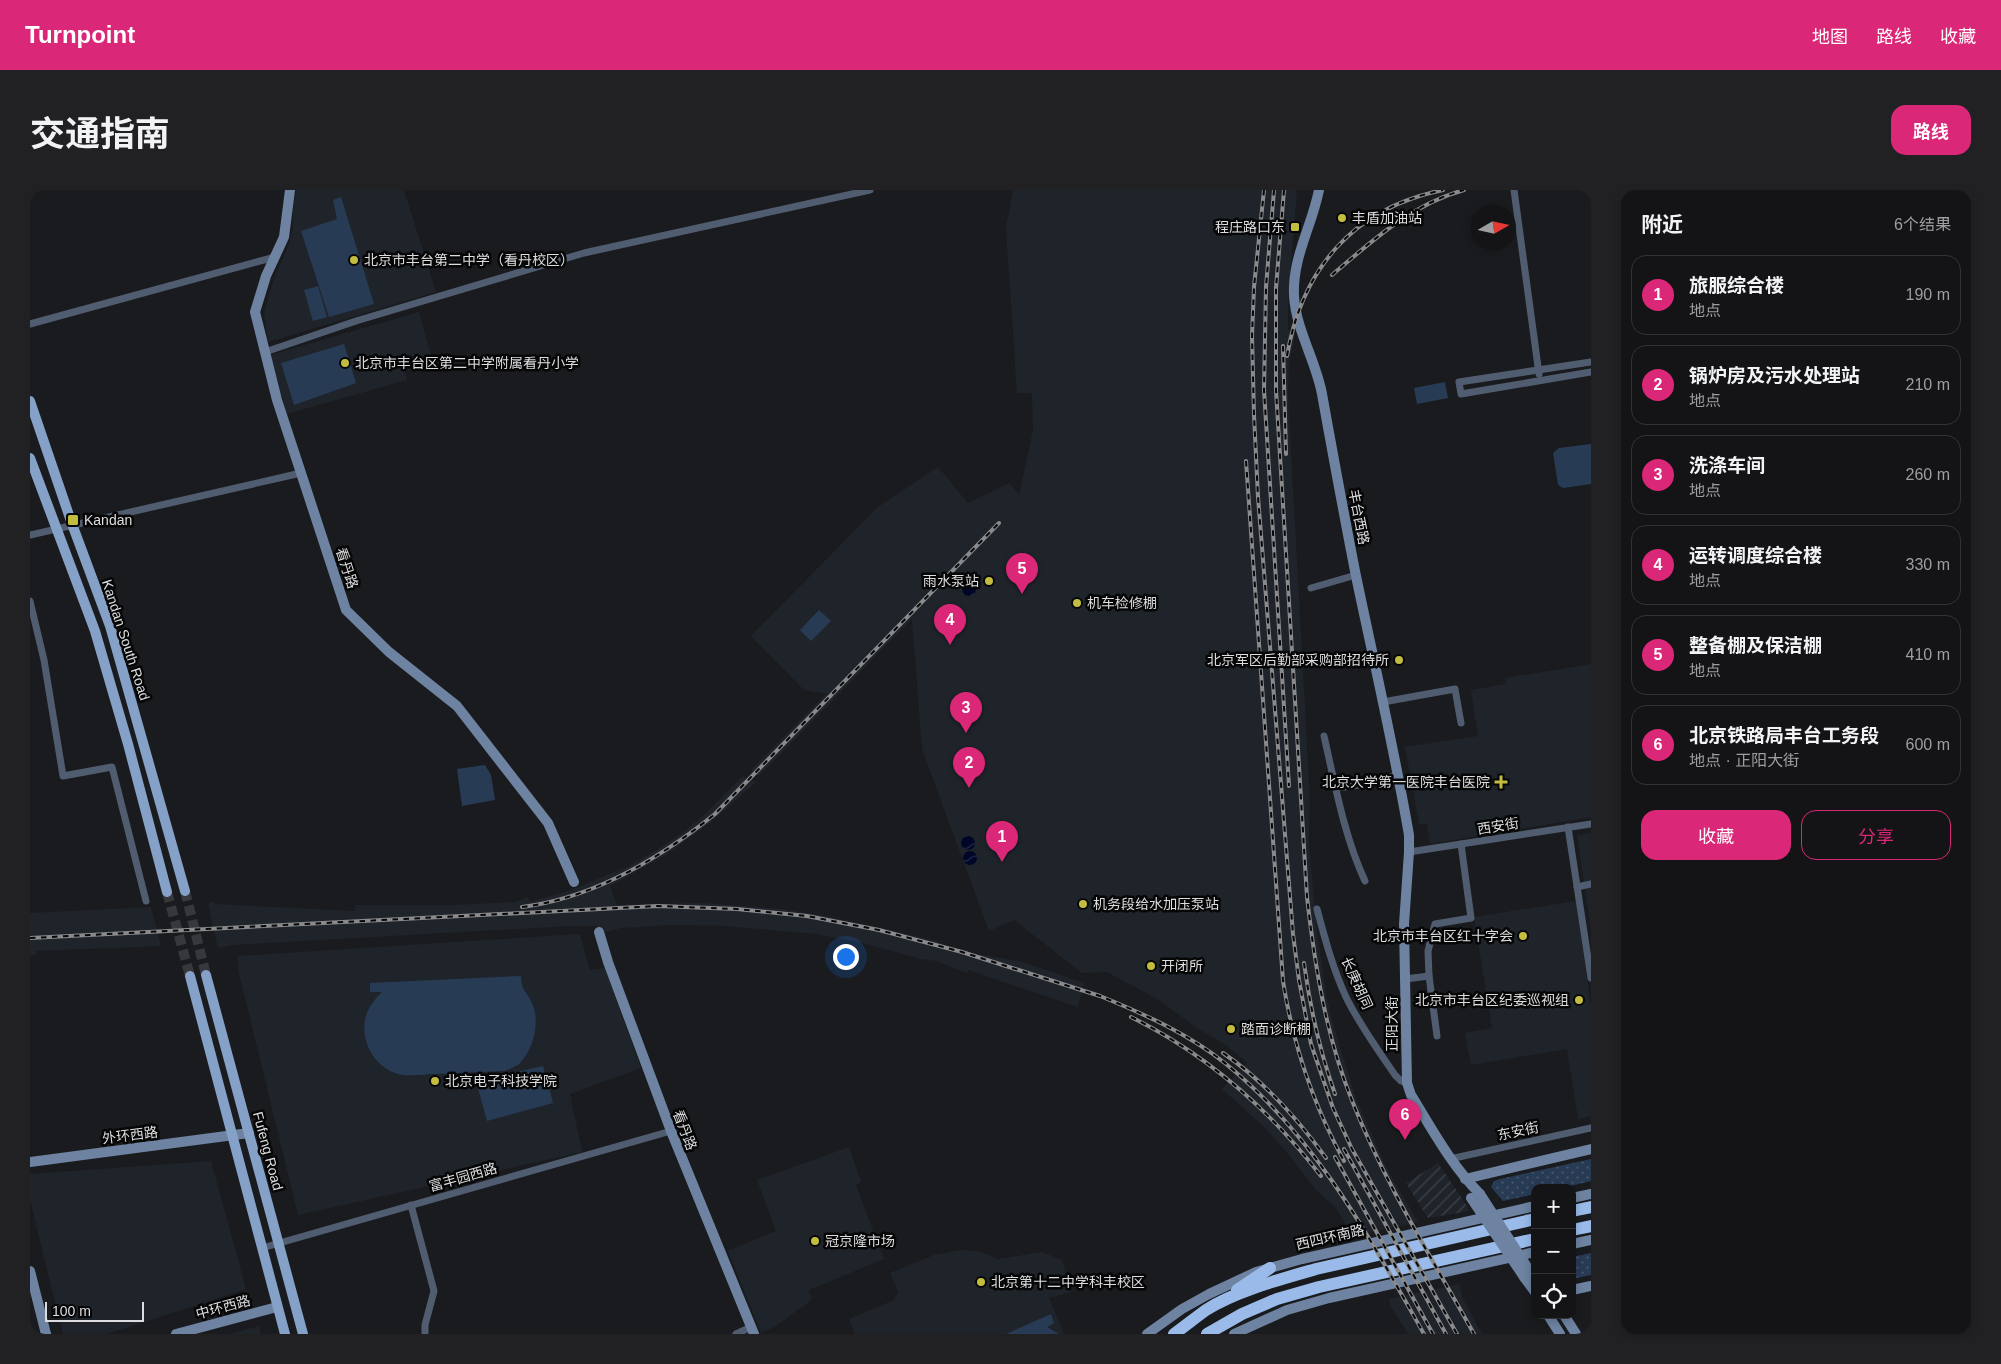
<!DOCTYPE html>
<html lang="zh">
<head>
<meta charset="utf-8">
<style>
	body { margin:0; font-family:Arial,"Noto Sans SC",sans-serif; background:#212123; color:#f1f3f6 }
	.controls { position:absolute; right:15px; bottom:15px; display:grid; overflow:hidden; border-radius:10px; box-shadow:0 2px 8px #0003 }
	.controls button { width:45px; height:45px; display:grid; place-items:center; padding:0; border:0; border-bottom:1px solid #333335; background:#141416; color:#f1f3f6; font:25px sans-serif }
	.compass { position:absolute; left:1441px; top:15px; width:45px; height:45px; border-radius:50%; background:#141416; box-shadow:0 2px 8px #0003; rotate:81deg }
	.scale { position:absolute; left:15px; bottom:12px; width:99px; box-sizing:border-box; padding-left:5px; border:2px solid #dcdddf; border-top:0; font-size:14px; line-height:18px; white-space:nowrap; color:#dcdddf; -webkit-text-stroke:4px #060607; paint-order:stroke }
	.you { position:absolute; left:815px; top:766px; width:18px; height:18px; margin:-12px; border:4px solid #fff; border-radius:50%; background:#1a73e8; box-shadow:0 0 0 8px #1a73e833 }
	.badge { display:grid; place-items:center; width:32px; height:32px; border-radius:50%; background:#db2777; color:#fff; font-size:16px; font-weight:700 }
	.pin { position:absolute; translate:-50% -41px; filter:drop-shadow(0 1px 2px #0008) }
	.pin::after { content:''; position:absolute; top:26px; width:18px; height:15px; background:inherit; clip-path:polygon(0 0,100% 0,50% 100%) }
	.list { margin:0; padding:0; list-style:none }
	h2 { display:flex; justify-content:space-between; align-items:center; height:65px; margin:0; padding:0 20px; font-size:21px }
	h2 small { font-size:16px; font-weight:400; color:#9d9ea1 }
	.list li { display:grid; grid-template-columns:32px 1fr auto; gap:15px; align-items:center; box-sizing:border-box; height:80px; margin:0 10px 10px; padding:0 10px; border:1px solid #333335; border-radius:15px }
	.list b { display:block; font-size:19px; white-space:nowrap }
	.list p { margin:0; font-size:16px; white-space:nowrap; color:#9d9ea1 }
	.list em { font-size:16px; font-style:normal; color:#9d9ea1 }
	.actions { display:flex; gap:10px; padding:15px 20px }
	.actions a { flex:1; padding:11px 0; border:1px solid #db2777; border-radius:15px; text-align:center; font-size:18px; color:#db2777 }
	.actions .main { background:#db2777; color:#fff }
	.icon { flex:none; width:28px; height:28px; fill:none; stroke:currentColor; stroke-width:2; stroke-linecap:round; stroke-linejoin:round }
	.map { position:relative; flex:none; width:1561px; height:1144px; overflow:hidden; border-radius:15px }
	header { display:flex; align-items:center; gap:30px; box-sizing:border-box; height:70px; padding:0 25px; background:#db2777; color:#fff }
	header strong { font-size:24px }
	nav { display:flex; gap:28px; margin-inline-start:auto; font-size:18px }
	.intro { display:flex; align-items:center; justify-content:space-between; box-sizing:border-box; height:120px; padding:0 30px }
	h1 { margin:0; font-size:35px }
	.button { padding:12px 22px; border-radius:15px; background:#db2777; color:#fff; font-size:18px; font-weight:700 }
	main { display:flex; gap:30px; padding:0 30px }
	aside { flex:1; background:#141416; border-radius:15px; box-shadow:0 2px 8px #0003 }
	.map>svg:first-child { display:block }
</style>
</head>
<body>
<header>
<strong>Turnpoint</strong>
<nav><a>地图</a><a>路线</a><a>收藏</a></nav>
</header>
<div class="intro"><h1>交通指南</h1><a class="button">路线</a></div>
<main>
<div class="map">
<svg width="1561" height="1144" viewBox="0 0 1561 1144">
	<defs>
		<pattern id="industrial-furrows" width="10" height="10" patternUnits="userSpaceOnUse" patternTransform="scale(1.25)"><rect width="10" height="10" fill="#1f242b"/><path d="M-1 1l2-2M0 10L10 0M9 11l2-2" fill="none" stroke="#3f4349"/></pattern>
		<pattern id="grass-dots" width="8" height="8" patternUnits="userSpaceOnUse" patternTransform="scale(1.25)"><rect width="8" height="8" fill="#283b55"/><path d="M2 2h.1M6 6h.1" fill="none" stroke="#47576d" stroke-width="1.8" stroke-linecap="round"/></pattern>
		<pattern id="water-waves" width="16" height="10" patternUnits="userSpaceOnUse" patternTransform="scale(1.25)"><rect width="16" height="10" fill="#000628"/><path d="M0 5q4-4 8 0t8 0" fill="none" stroke="#252a47"/></pattern>
	</defs>
	<rect width="100%" height="100%" fill="#1a1b1e"/>
	<g fill="#1f242b">
		<path d="M266,0H374L406,102L238,152L234,123L245,86L259,54L263,38V20Z"/>
		<path d="M983,0H1267L1258,109V140L1265,144L1259,174L1258,206L1280,610L1279,656L1287,742L1296,804L1303,834L1326,909L1357,979L1388,1032L1323,1046L1305,1017L1287,1001L1254,959L1232,935L1192,899L1217,873L1196,855L1167,838L1129,810L1077,782L1052,783L984,730L959,741L892,559L882,429L729,586L721,580L796,504L774,500L721,446L848,317L908,277L938,313L980,293L989,305L1003,240L1002,203H987L976,38Z"/>
		<path d="M389,122L402,169L374,178L377,190L257,224L240,165Z"/>
		<path d="M1561,474V627L1400,654L1397,634H1389L1375,557L1448,546L1441,500L1476,494L1475,488Z"/>
		<path d="M713,586L726,592L680,633L634,666L580,696L587,715L672,713L752,719L801,727L906,751L915,755L940,763L989,771L1054,793L1048,817L938,780L937,783L906,771L891,769L832,753L785,744L697,736L642,735L591,738L576,742L574,738L565,736H540L202,755L188,758L178,714L183,711L185,714L325,721V715H424L486,712L497,707L500,712L541,700L597,677L630,658L655,641L676,623Z"/>
		<path d="M1561,643V738L1547,645Z"/>
		<path d="M1546,711L1561,816V926L1548,929L1537,859L1441,875L1435,843L1462,838L1444,727Z"/>
		<path d="M121,717L131,756L6,761V765H0V723Z"/>
		<path d="M550,744L560,780L575,778L611,878L540,904L552,962L268,1025L209,783L207,766Z"/>
		<path d="M819,957L831,992L826,995L854,1069L779,1100L782,1108L779,1112L744,1137L731,1143L698,1061L746,1041L727,990Z"/>
		<path d="M181,971L216,1099L77,1144H33L0,1010V984Z"/>
		<path d="M931,1060L949,1061L968,1069L1012,1062L1032,1070L1041,1102L1019,1108L1034,1144H825L819,1129L864,1110L868,1102L860,1083L904,1065Z"/>
		<path d="M1429,1094L1433,1109L1452,1144H1378L1361,1117L1359,1109Z"/>
		<path d="M229,1136L231,1144H200Z"/>
	</g>
	<path fill="url(#industrial-furrows)" d="M1408,973L1431,1007L1440,1021L1398,1028L1376,993Z"/>
	<g fill="url(#grass-dots)">
		<path d="M1561,969V991L1532,998H1505V1004L1473,1011L1461,997L1464,991L1470,989Z"/>
		<path d="M1561,1063V1085L1542,1089V1067Z"/>
	</g>
	<g fill="#283b55">
		<path d="M311,7L344,114L299,127L271,41L307,29L303,10Z"/>
		<path d="M288,96L297,127L283,131L274,100Z"/>
		<path d="M314,154L326,193L264,215L251,173Z"/>
		<path d="M1415,192L1418,208L1387,214L1384,198Z"/>
		<path d="M1561,254V294L1533,298L1528,295L1523,263L1529,258Z"/>
		<path d="M789,420L801,431L781,451L770,440Z"/>
		<path d="M455,575L461,585L465,610L432,616L427,579Z"/>
		<path d="M491,786C492,802 495,799 501,811C511,830 504,860 489,874C485,877 479,879 474,881C451,882 428,883 405,884C395,884 383,886 374,885C354,883 338,865 335,846C332,827 339,815 352,802H340V793Z"/>
		<path d="M513,876L523,913L457,931L446,891Z"/>
		<path d="M1021,1124L1024,1133L1017,1137L1029,1144H976Z"/>
	</g>
	<g fill="url(#water-waves)">
		<circle cx="939" cy="399" r="7"/>
		<circle cx="938" cy="653" r="7"/>
		<circle cx="940" cy="668" r="7"/>
	</g>
	<g fill="none" stroke-linecap="round" stroke-linejoin="round">
		<g stroke="#37383b" stroke-width="10" stroke-dasharray="10 5" stroke-linecap="butt">
			<path d="M155,701L176,785"/>
			<path d="M137,702L160,786"/>
		</g>
		<g stroke="#505d70" stroke-width="7">
			<path d="M1484,0L1509,184"/>
			<path d="M0,134L245,67"/>
			<path d="M235,162L326,131L554,63L840,0"/>
			<path d="M1561,172L1429,192L1431,204L1561,182"/>
			<path d="M0,345L271,283"/>
			<path d="M1281,398L1326,385"/>
			<path d="M0,411L14,470L33,586L82,577L116,711"/>
			<path d="M1353,512L1425,499L1431,533"/>
			<path d="M1294,546C1305,594 1314,646 1335,691"/>
			<path d="M1306,598L1330,595L1368,585"/>
			<path d="M1538,637L1561,788"/>
			<path d="M1379,662L1561,634"/>
			<path d="M1547,697L1561,694"/>
			<path d="M1287,719C1295,749 1303,779 1316,807C1329,834 1348,860 1365,885L1371,891L1377,893"/>
			<path d="M1399,786L1398,761L1405,734L1441,728L1431,654"/>
			<path d="M1375,789L1399,786L1407,846"/>
			<path d="M1420,969L1561,938"/>
			<path d="M381,1015L404,1101L395,1135V1144"/>
			<path d="M232,1058L641,941"/>
			<path d="M706,1144L721,1137"/>
		</g>
		<g stroke="#6e83a1" stroke-width="10">
			<path d="M260,0L254,47L236,86L225,122L247,210L316,420L359,462L427,516L518,633L544,692"/>
			<path d="M1289,0C1282,36 1262,68 1264,106C1266,140 1286,171 1292,204C1303,265 1314,325 1326,386C1344,472 1364,558 1379,645V662L1374,734L1377,893L1381,905C1402,939 1421,975 1450,1004"/>
			<path d="M569,742L578,772L641,941L724,1144"/>
			<path d="M0,972L219,943"/>
			<path d="M1435,989L1561,959"/>
			<path d="M1542,1008L1561,1004"/>
			<path d="M1542,1054L1561,1050"/>
			<path d="M0,1081L16,1144"/>
			<path d="M1494,1087L1505,1102"/>
			<path d="M1542,1100L1561,1096"/>
			<path d="M1518,1125L1530,1144"/>
			<path d="M1534,1125L1546,1144"/>
			<path d="M146,1144L247,1117"/>
			<path d="M1117,1144L1152,1119L1179,1104L1226,1082L1272,1069L1505,1016"/>
			<path d="M1204,1144L1257,1120L1299,1108L1505,1062"/>
		</g>
		<g stroke="#85a1c7" stroke-width="10">
			<path d="M0,211L42,334L80,436L155,701"/>
			<path d="M0,268L65,441L98,554L137,702"/>
			<path d="M176,785L273,1144"/>
			<path d="M160,786L255,1144"/>
		</g>
		<g stroke="#9abbea" stroke-width="12">
			<path d="M1542,1021L1561,1017"/>
			<path d="M1542,1040L1561,1036"/>
			<path d="M1207,1100L1240,1078"/>
			<path d="M1144,1144C1155,1136 1165,1128 1176,1120C1206,1101 1251,1089 1286,1079L1505,1029"/>
			<path d="M1177,1144L1212,1124L1247,1109L1289,1097L1505,1049"/>
		</g>
		<g stroke="#898a8c" stroke-width="4">
			<g id="rail">
				<path d="M1234,0L1224,97L1222,146L1224,225L1228,307L1263,744L1269,790L1281,854L1303,918L1322,959L1427,1144"/>
				<path d="M1244,0L1236,97L1234,200L1259,596"/>
				<path d="M1254,0L1246,98V200L1277,707C1285,777 1296,847 1323,913C1355,994 1402,1068 1444,1144"/>
				<path d="M1302,85C1342,51 1382,14 1434,0"/>
				<path d="M1253,156L1256,264"/>
				<path d="M1257,166C1272,78 1324,18 1413,0"/>
				<path d="M1216,271L1253,791C1263,855 1283,914 1314,971"/>
				<path d="M492,717C564,708 629,669 685,624L969,333"/>
				<path d="M0,748L628,716L707,719L777,726L849,740L932,762L1070,806C1114,824 1159,844 1196,874C1286,947 1338,1045 1394,1144"/>
				<path d="M1274,773C1280,817 1290,862 1305,904"/>
				<path d="M1101,827C1176,864 1240,920 1291,986"/>
				<path d="M1193,863C1234,891 1267,928 1296,968"/>
				<path d="M1314,959L1416,1144"/>
				<path d="M1305,967L1403,1144"/>
			</g>
		</g>
		<use href="#rail" stroke="#060607" stroke-width="2" stroke-dasharray="5.5" stroke-linecap="butt"/>
		<g stroke="#6e83a1" stroke-width="10">
			<path d="M1450,1004L1501,1083"/>
			<path d="M1441,1008L1494,1087"/>
		</g>
	</g>
	<g fill="#c2bd3f" stroke="#060607" stroke-width="2">
		<circle cx="1312" cy="28" r="5"/>
		<rect x="1260" y="32" width="10" height="10" rx="2.5"/>
		<circle cx="324" cy="70" r="5"/>
		<circle cx="315" cy="173" r="5"/>
		<rect x="37" y="324" width="12" height="12" rx="2.5"/>
		<circle cx="959" cy="391" r="5"/>
		<circle cx="1047" cy="413" r="5"/>
		<circle cx="1369" cy="470" r="5"/>
		<path d="M1468.5 584.5h5v5h5v5h-5v5h-5v-5h-5v-5h5z"/>
		<circle cx="1053" cy="714" r="5"/>
		<circle cx="1493" cy="746" r="5"/>
		<circle cx="1121" cy="776" r="5"/>
		<circle cx="1549" cy="810" r="5"/>
		<circle cx="1201" cy="839" r="5"/>
		<circle cx="405" cy="891" r="5"/>
		<circle cx="785" cy="1051" r="5"/>
		<circle cx="951" cy="1092" r="5"/>
	</g>
	<g text-anchor="middle" stroke-width="5" stroke-linejoin="round" paint-order="stroke">
		<g font-size="14" fill="#dcdddf" stroke="#060607" text-anchor="start">
			<text x="1322" y="33">丰盾加油站</text>
			<text x="1255" y="42" text-anchor="end">程庄路口东</text>
			<text x="334" y="75">北京市丰台第二中学（看丹校区）</text>
			<text x="325" y="178">北京市丰台区第二中学附属看丹小学</text>
			<text x="54" y="335">Kandan</text>
			<text x="949" y="396" text-anchor="end">雨水泵站</text>
			<text x="1057" y="418">机车检修棚</text>
			<text x="1359" y="475" text-anchor="end">北京军区后勤部采购部招待所</text>
			<text x="1460" y="597" text-anchor="end">北京大学第一医院丰台医院</text>
			<text x="1063" y="719">机务段给水加压泵站</text>
			<text x="1483" y="751" text-anchor="end">北京市丰台区红十字会</text>
			<text x="1131" y="781">开闭所</text>
			<text x="1539" y="815" text-anchor="end">北京市丰台区纪委巡视组</text>
			<text x="1211" y="844">踏面诊断棚</text>
			<text x="415" y="896">北京电子科技学院</text>
			<text x="795" y="1056">冠京隆市场</text>
			<text x="961" y="1097">北京第十二中学科丰校区</text>
		</g>
		<g font-size="14" fill="#dcdddf" stroke="#060607">
			<text transform="translate(1329 327) rotate(79)" y="5">丰台西路</text>
			<text transform="translate(317 378) rotate(72)" y="5">看丹路</text>
			<text transform="translate(96 450) rotate(72)" y="5">Kandan South Road</text>
			<text transform="translate(1468 636) rotate(-9)" y="5">西安街</text>
			<text transform="translate(1327 793) rotate(66)" y="5">长庚胡同</text>
			<text transform="translate(1362 834) rotate(-90)" y="5">正阳大街</text>
			<text transform="translate(655 940) rotate(69)" y="5">看丹路</text>
			<text transform="translate(1488 941) rotate(-12)" y="5">东安街</text>
			<text transform="translate(100 945) rotate(-7)" y="5">外环西路</text>
			<text transform="translate(238 961) rotate(75)" y="5">Fufeng Road</text>
			<text transform="translate(433 987) rotate(-16)" y="5">富丰园西路</text>
			<text transform="translate(1300 1047) rotate(-13)" y="5">西四环南路</text>
			<text transform="translate(193 1117) rotate(-15)" y="5">中环西路</text>
		</g>
	</g>
</svg>
<div class="controls">
<button>+</button>
<button>−</button>
<button><svg class="icon" aria-label="locate" viewBox="0 0 24 24"><circle cx="12" cy="12" r="6"/><path d="M12 2v4M12 18v4M2 12h4M18 12h4"/></svg></button>
</div>
<svg class="compass" viewBox="-18 -18 36 36"><path d="M0-13l5 13h-10z" fill="#e53935"/><path d="M0 13l5-13h-10z" fill="#9d9ea1"/></svg>
<div class="scale">100 m</div>
<div class="you"></div>
<div class="pin badge" style="left:972px;top:672px">1</div>
<div class="pin badge" style="left:939px;top:598px">2</div>
<div class="pin badge" style="left:936px;top:543px">3</div>
<div class="pin badge" style="left:920px;top:455px">4</div>
<div class="pin badge" style="left:992px;top:404px">5</div>
<div class="pin badge" style="left:1375px;top:950px">6</div>
</div>
<aside>
<h2>附近<small>6个结果</small></h2>
<ul class="list">
<li><span class="badge">1</span><div><b>旅服综合楼</b><p>地点</p></div><em>190 m</em></li>
<li><span class="badge">2</span><div><b>锅炉房及污水处理站</b><p>地点</p></div><em>210 m</em></li>
<li><span class="badge">3</span><div><b>洗涤车间</b><p>地点</p></div><em>260 m</em></li>
<li><span class="badge">4</span><div><b>运转调度综合楼</b><p>地点</p></div><em>330 m</em></li>
<li><span class="badge">5</span><div><b>整备棚及保洁棚</b><p>地点</p></div><em>410 m</em></li>
<li><span class="badge">6</span><div><b>北京铁路局丰台工务段</b><p>地点 · 正阳大街</p></div><em>600 m</em></li>
</ul>
<div class="actions"><a class="main">收藏</a><a>分享</a></div>
</aside>
</main>
</body>
</html>
